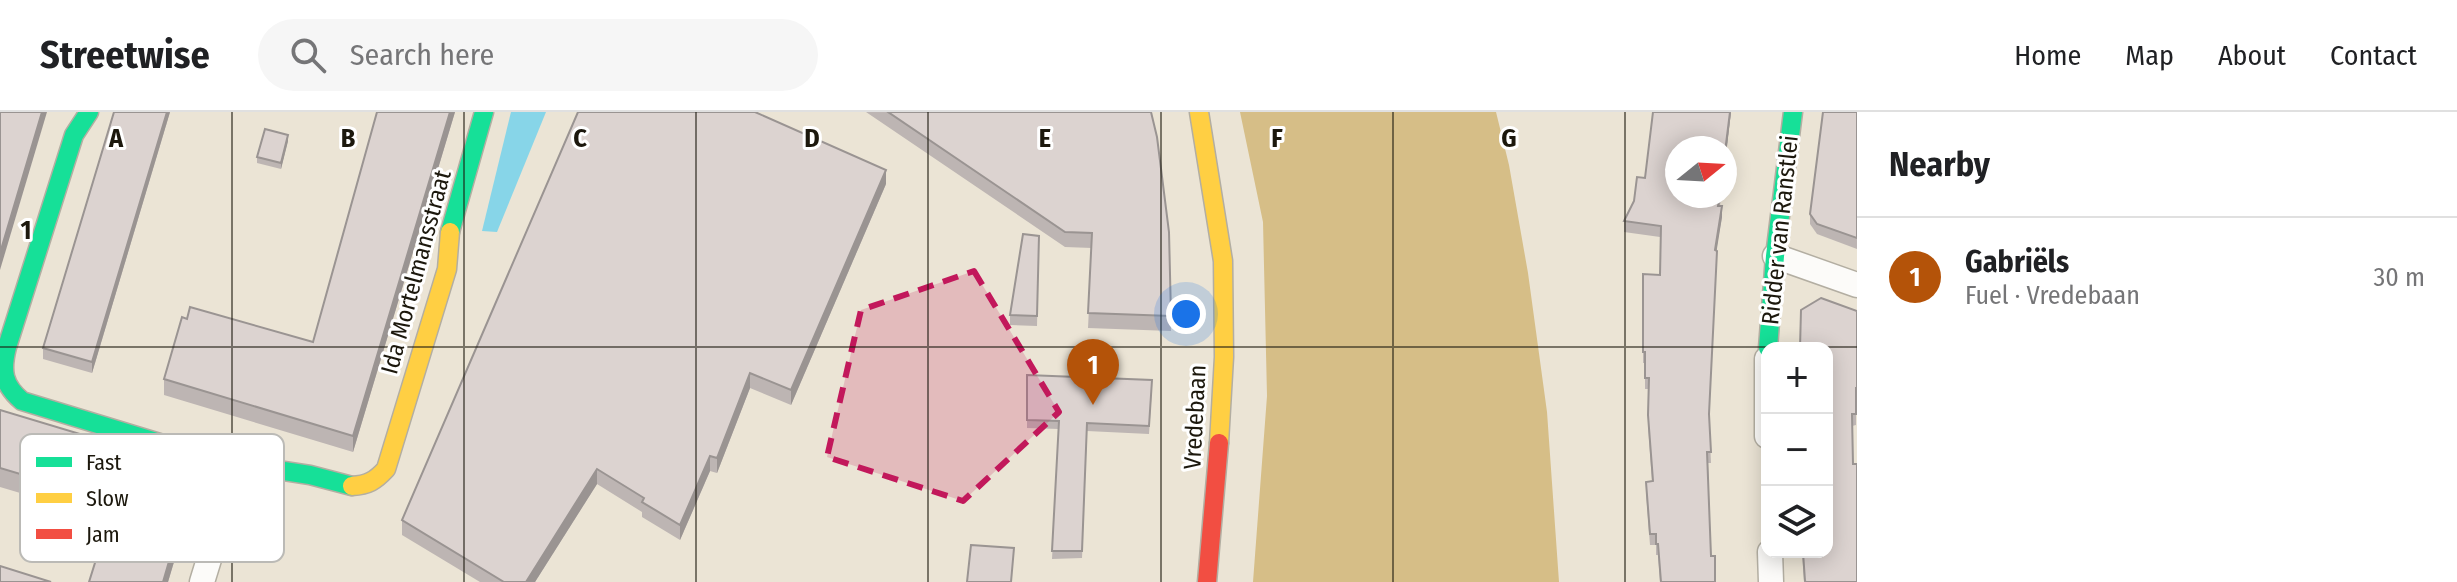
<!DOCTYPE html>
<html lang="en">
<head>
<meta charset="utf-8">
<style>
	body { margin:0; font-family:"Fira Sans Condensed",sans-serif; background:#f6f6f6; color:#202124 }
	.controls { position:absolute; right:24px; bottom:24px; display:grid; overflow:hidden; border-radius:16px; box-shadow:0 4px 20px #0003 }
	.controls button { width:72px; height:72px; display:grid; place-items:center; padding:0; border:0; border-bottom:2px solid #e0e0e0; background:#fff; color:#202124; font:40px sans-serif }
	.compass { position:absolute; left:1665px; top:24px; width:72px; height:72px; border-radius:50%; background:#fff; box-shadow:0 4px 20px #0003; rotate:72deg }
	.you { position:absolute; left:1186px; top:202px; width:28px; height:28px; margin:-20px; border:6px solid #fff; border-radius:50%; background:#1a73e8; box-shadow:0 0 0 12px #1a73e833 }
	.badge { display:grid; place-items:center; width:52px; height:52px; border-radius:50%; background:#b45309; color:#fff; font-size:26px; font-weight:700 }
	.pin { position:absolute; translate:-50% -66px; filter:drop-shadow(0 2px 4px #0008) }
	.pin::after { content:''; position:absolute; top:42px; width:28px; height:24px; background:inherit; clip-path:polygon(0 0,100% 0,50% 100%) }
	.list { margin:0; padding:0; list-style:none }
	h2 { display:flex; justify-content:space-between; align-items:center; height:104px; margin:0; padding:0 32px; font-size:34px }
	h2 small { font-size:26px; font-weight:400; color:#757577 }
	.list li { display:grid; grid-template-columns:52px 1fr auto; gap:24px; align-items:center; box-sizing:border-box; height:120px; padding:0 32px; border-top:2px solid #e0e0e0 }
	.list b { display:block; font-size:30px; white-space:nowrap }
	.list p { margin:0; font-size:26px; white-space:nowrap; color:#757577 }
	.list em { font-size:26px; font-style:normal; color:#757577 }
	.icon { flex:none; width:44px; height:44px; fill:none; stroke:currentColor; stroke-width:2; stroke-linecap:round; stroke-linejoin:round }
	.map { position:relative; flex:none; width:1857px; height:470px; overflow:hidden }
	header { display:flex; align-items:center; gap:48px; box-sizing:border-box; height:112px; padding:0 40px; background:#fff; border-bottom:2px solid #e0e0e0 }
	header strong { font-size:38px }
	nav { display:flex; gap:44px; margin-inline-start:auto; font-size:28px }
	.search { width:560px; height:72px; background:#f6f6f6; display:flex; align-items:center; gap:20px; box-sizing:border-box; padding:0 28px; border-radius:44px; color:#757577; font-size:30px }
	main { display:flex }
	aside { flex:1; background:#fff }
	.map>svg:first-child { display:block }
</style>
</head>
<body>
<header>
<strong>Streetwise</strong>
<div class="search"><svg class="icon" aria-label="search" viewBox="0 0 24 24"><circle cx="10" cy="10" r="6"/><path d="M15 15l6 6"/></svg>Search here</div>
<nav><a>Home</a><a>Map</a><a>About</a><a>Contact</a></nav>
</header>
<main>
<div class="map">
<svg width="1857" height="470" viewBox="0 0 1857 470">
	<rect width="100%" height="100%" fill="#ebe4d5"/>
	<path fill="#d6be87" d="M1240,0H1496L1509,53L1528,161L1547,300L1559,470H1253L1267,284L1263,110Z"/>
	<path fill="#87d5e8" d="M511,0H546L497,120L482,119Z"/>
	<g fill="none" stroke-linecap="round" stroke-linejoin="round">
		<g stroke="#b3aea2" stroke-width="27">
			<g id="street">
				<path d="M1775,144L1857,173"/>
				<path d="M1767,247V324"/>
				<path d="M1770,440L1771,470"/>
				<path d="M202,470L238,353"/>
			</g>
		</g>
		<g stroke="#b3aea2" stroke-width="21">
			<g id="fast">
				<path d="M89,0L74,23L7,235C1,259 3,273 22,289L219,349L310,363L352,374"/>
				<path d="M450,120L484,0"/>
				<path d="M1768,236L1775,144L1793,0"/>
			</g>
		</g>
		<g stroke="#b3aea2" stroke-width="21">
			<g id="slow">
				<path d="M1199,0L1223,149L1224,245L1219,331"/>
				<path d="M352,374C368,373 375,369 386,357L447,157L450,120"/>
			</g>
		</g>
		<g stroke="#b3aea2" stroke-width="21">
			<path id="jam" d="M1207,470L1219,331"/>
		</g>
		<use href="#street" stroke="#fcfbf9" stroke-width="24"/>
		<use href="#fast" stroke="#16e098" stroke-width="18"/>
		<use href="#slow" stroke="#ffcf43" stroke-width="18"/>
		<use href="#jam" stroke="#f24e42" stroke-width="18"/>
	</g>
	<g fill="#bdb5b3">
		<path d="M114,0H170L92,261L43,247V236Z"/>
		<path d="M377,0H455L353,340L164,283V267L187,207L313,230Z"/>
		<path d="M866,0H1151L1169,120L1171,219L1088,216L1092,136L1065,135Z"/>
		<path d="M1731,0L1725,51V36L1677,84H1721L1720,94L1722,105L1716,139L1709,308L1711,351H1708L1711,444L1715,470H1660L1658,443H1656V433H1650L1646,381V370L1652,369L1648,314L1649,277H1645V251H1643V162L1660,163V125L1624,120V109L1645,66Z"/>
		<path d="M1857,0V137L1817,122L1810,112V102Z"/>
		<path d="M288,29L281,57L257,51V45Z"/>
		<path d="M886,72L791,293L750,276L717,361L710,359L680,428L642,405V400L597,372L535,470H480L402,423V408Z"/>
		<path d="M1039,124L1037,214L1010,213V203Z"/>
		<path d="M1857,199V287H1856V313L1852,314L1857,470H1804L1802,440Z"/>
		<path d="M1027,263L1152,276L1149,322L1087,319L1082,446L1052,447L1059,317L1027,316Z"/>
		<path d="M0,298L196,376L168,470H89L108,407L0,375Z"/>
	</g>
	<g fill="#9a9492">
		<path d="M42,0H47L0,158V141Z"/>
		<path d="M167,0H170L92,261V250Z"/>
		<path d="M450,0H455L353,340V324Z"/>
		<path d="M1730,0H1731L1725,51V40Z"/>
		<path d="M288,23V29L281,57V51Z"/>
		<path d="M886,58V72L791,293V278Z"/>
		<path d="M1722,94V105L1715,149V138Z"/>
		<path d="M750,261V276L717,361V346Z"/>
		<path d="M710,344V359L680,428V413Z"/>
		<path d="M196,357V376L168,470H163Z"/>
		<path d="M597,357V372L535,470H526Z"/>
	</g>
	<g fill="#dcd3d0" stroke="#9a9492" stroke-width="2">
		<path d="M0,0H42L0,141Z"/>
		<path d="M114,0H167L92,250L43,236Z"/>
		<path d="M377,0H450L353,324L164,267L182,205L187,207L190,195L313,230Z"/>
		<path d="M578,0H755L886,58L791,278L750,261L717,346L710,344L680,413L642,390L644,386L597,357L526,470H504L402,408Z"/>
		<path d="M888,0H1151L1157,25L1169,120L1171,204L1088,201L1092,121L1065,120Z"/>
		<path d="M1653,0H1730L1725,40V36H1677V84H1720L1718,94H1722L1715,138L1717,139L1709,302L1711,340H1707L1711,444H1715V470H1661L1658,432H1656V422H1650L1646,370L1653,369L1648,303L1649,266H1645V240H1643V162L1660,163L1661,114L1624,109L1634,89L1637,65L1645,66Z"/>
		<path d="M1823,0H1857V126L1817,112L1810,102Z"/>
		<path d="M265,17L288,23L281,51L257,45Z"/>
		<path d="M1023,122L1039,124L1037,204L1010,203Z"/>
		<path d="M1821,186L1857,199V276H1856V302H1852L1853,352H1857V470H1806L1805,469L1803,440H1827V236H1800L1801,198Z"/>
		<path d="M1027,263L1152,268L1149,314L1087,311L1082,439H1052L1059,309L1027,308Z"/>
		<path d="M0,298L196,357L163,470H89L114,390L0,356Z"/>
		<path d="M971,433L1014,436L1011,470H967Z"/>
		<path d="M0,454L51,470H0Z"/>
	</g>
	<path fill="#c2185b" fill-opacity="0.2" stroke="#c2185b" stroke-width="6" stroke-dasharray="16 10" stroke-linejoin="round" d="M974,159L1059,300L963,389L827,345L861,198Z"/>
	<path fill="none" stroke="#1c180d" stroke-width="2" stroke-opacity="0.55" d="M232,0V470M464,0V470M696,0V470M928,0V470M1161,0V470M1393,0V470M1625,0V470M0,235H1857"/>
	<g text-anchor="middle" stroke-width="6" stroke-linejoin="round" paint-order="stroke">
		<g font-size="24" fill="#1c180d" stroke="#fff">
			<text transform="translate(1780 118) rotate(-84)" y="8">Ridder van Ranstlei</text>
			<text transform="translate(416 160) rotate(-75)" y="8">Ida Mortelmansstraat</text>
			<text transform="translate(1195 305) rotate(-87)" y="8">Vredebaan</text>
		</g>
	</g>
	<rect x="20" y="322" width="264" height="128" rx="12" fill="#fff" stroke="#bbbab6" stroke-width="2"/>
	<rect x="36" y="345" width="36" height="10" fill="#16e098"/>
	<rect x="36" y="381" width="36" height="10" fill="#ffcf43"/>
	<rect x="36" y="417" width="36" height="10" fill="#f24e42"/>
	<g font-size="22" fill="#1c180d">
		<text x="86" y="358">Fast</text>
		<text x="86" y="394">Slow</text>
		<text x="86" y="430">Jam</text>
	</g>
	<g font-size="26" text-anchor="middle" font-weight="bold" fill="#1c180d" stroke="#fff" stroke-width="6" stroke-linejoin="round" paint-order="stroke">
		<text x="116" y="35">A</text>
		<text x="348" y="35">B</text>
		<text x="580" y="35">C</text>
		<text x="812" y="35">D</text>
		<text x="1045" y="35">E</text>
		<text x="1277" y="35">F</text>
		<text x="1509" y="35">G</text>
		<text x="26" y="127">1</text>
	</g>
</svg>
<div class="controls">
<button>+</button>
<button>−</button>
<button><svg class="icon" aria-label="layers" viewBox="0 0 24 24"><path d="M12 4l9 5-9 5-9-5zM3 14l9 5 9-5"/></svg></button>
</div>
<svg class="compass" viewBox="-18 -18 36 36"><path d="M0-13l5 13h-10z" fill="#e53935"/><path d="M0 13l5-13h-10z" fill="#757577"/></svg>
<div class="you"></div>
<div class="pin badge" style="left:1093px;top:293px">1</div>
</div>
<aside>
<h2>Nearby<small></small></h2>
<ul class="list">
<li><span class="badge">1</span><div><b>Gabriëls</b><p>Fuel · Vredebaan</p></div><em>30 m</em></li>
</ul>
</aside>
</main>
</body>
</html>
